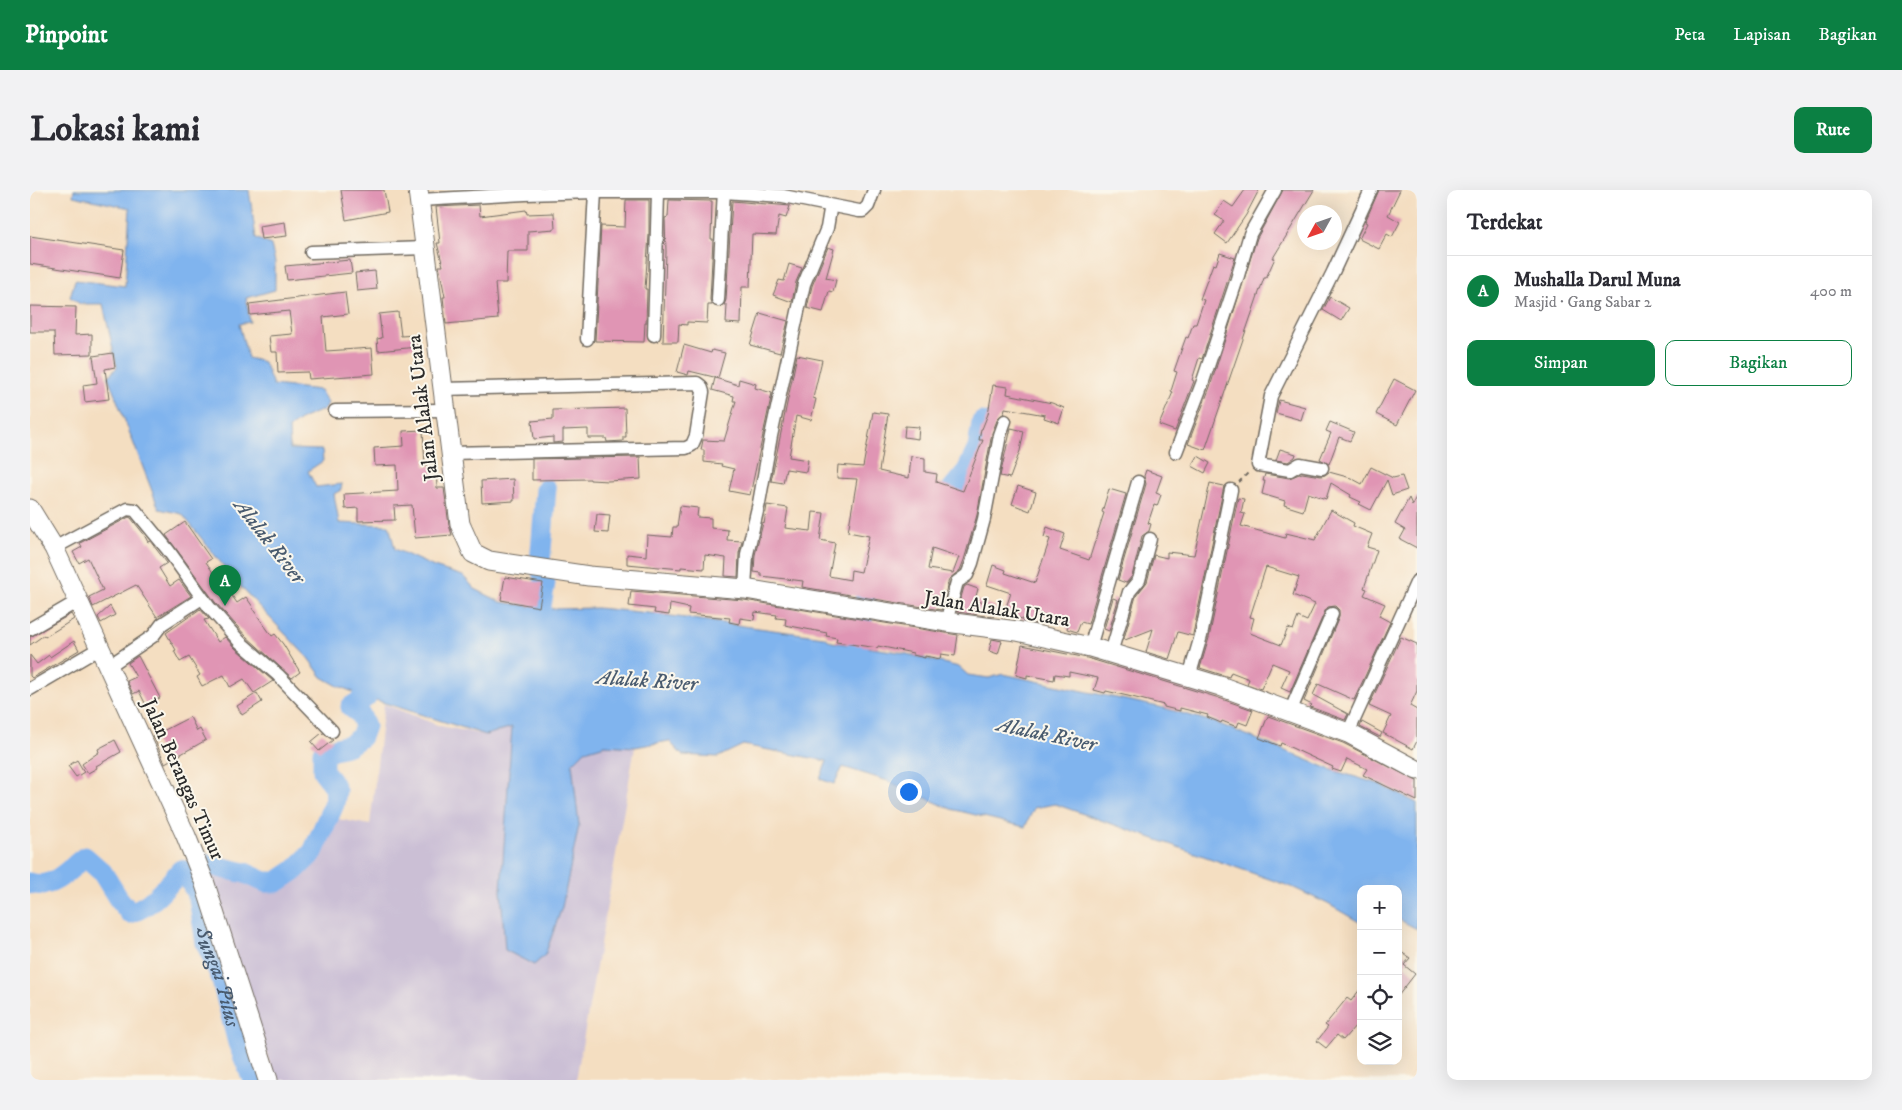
<!DOCTYPE html>
<html lang="id">
<head>
<meta charset="utf-8">
<style>
	body { margin:0; font-family:"IM FELL DW Pica",serif; background:#f2f2f3; color:#2b2b33 }
	.controls { position:absolute; right:15px; bottom:15px; display:grid; overflow:hidden; border-radius:10px; box-shadow:0 5px 20px #0002 }
	.controls button { width:45px; height:45px; display:grid; place-items:center; padding:0; border:0; border-bottom:1px solid #e1e1e2; background:#fff; color:#2b2b33; font:25px sans-serif }
	.compass { position:absolute; left:1267px; top:15px; width:45px; height:45px; border-radius:50%; background:#fff; box-shadow:0 5px 20px #0002; rotate:230deg }
	.you { position:absolute; left:878px; top:601px; width:18px; height:18px; margin:-12px; border:4px solid #fff; border-radius:50%; background:#1a73e8; box-shadow:0 0 0 8px #1a73e833 }
	.badge { display:grid; place-items:center; width:32px; height:32px; border-radius:50%; background:#0b8043; color:#fff; font-size:16px; font-weight:700 }
	.pin { position:absolute; translate:-50% -41px; filter:drop-shadow(0 1px 2px #0008) }
	.pin::after { content:''; position:absolute; top:26px; width:18px; height:15px; background:inherit; clip-path:polygon(0 0,100% 0,50% 100%) }
	.list { margin:0; padding:0; list-style:none }
	h2 { display:flex; justify-content:space-between; align-items:center; height:65px; margin:0; padding:0 20px; font-size:21px }
	h2 small { font-size:16px; font-weight:400; color:#7c7c81 }
	.list li { display:grid; grid-template-columns:32px 1fr auto; gap:15px; align-items:center; box-sizing:border-box; height:70px; padding:0 20px; border-top:1px solid #e1e1e2 }
	.list b { display:block; font-size:19px; white-space:nowrap }
	.list p { margin:0; font-size:16px; white-space:nowrap; color:#7c7c81 }
	.list em { font-size:16px; font-style:normal; color:#7c7c81 }
	.actions { display:flex; gap:10px; padding:15px 20px }
	.actions a { flex:1; padding:11px 0; border:1px solid #0b8043; border-radius:10px; text-align:center; font-size:18px; color:#0b8043 }
	.actions .main { background:#0b8043; color:#fff }
	.icon { flex:none; width:28px; height:28px; fill:none; stroke:currentColor; stroke-width:2; stroke-linecap:round; stroke-linejoin:round }
	.map { position:relative; flex:none; width:1387px; height:890px; overflow:hidden; border-radius:10px }
	header { display:flex; align-items:center; gap:30px; box-sizing:border-box; height:70px; padding:0 25px; background:#0b8043; color:#fff }
	header strong { font-size:24px }
	nav { display:flex; gap:28px; margin-inline-start:auto; font-size:18px }
	.intro { display:flex; align-items:center; justify-content:space-between; box-sizing:border-box; height:120px; padding:0 30px }
	h1 { margin:0; font-size:35px }
	.button { padding:12px 22px; border-radius:10px; background:#0b8043; color:#fff; font-size:18px; font-weight:700 }
	main { display:flex; gap:30px; padding:0 30px }
	aside { flex:1; background:#fff; border-radius:10px; box-shadow:0 5px 20px #0002 }
	.map>svg:first-child { display:block }
</style>
</head>
<body>
<header>
<strong>Pinpoint</strong>
<nav><a>Peta</a><a>Lapisan</a><a>Bagikan</a></nav>
</header>
<div class="intro"><h1>Lokasi kami</h1><a class="button">Rute</a></div>
<main>
<div class="map">
<svg width="1387" height="890" viewBox="0 0 1387 890">
	<rect width="100%" height="100%" fill="#fbf7ec"/>
	<filter id="ink" filterUnits="userSpaceOnUse"><feTurbulence type="fractalNoise" baseFrequency=".02" numOctaves="2"/><feDisplacementMap in="SourceGraphic" scale="10" xChannelSelector="R" yChannelSelector="G"/><feConvolveMatrix kernelMatrix="1 2 1 2 8 2 1 2 1" color-interpolation-filters="sRGB"/></filter>
	<filter id="wash" filterUnits="userSpaceOnUse"><feTurbulence type="fractalNoise" baseFrequency=".0096" numOctaves="4" result="noise"/><feDisplacementMap in="SourceGraphic" scale="20" xChannelSelector="R" yChannelSelector="G"/><feGaussianBlur stdDeviation="1.12" result="paint"/><feColorMatrix in="noise" values="0 0 0 0 0 0 0 0 0 0 0 0 0 0 0 0 0 1.4 0 .05"/><feComposite in="paint" operator="in"/></filter>
	<g filter="url(#wash)">
		<rect width="100%" height="100%" fill="#f4dec1"/>
		<path fill="#cbbfd5" d="M354,514L410,536L456,545L482,537L483,548L605,557L546,890H245L175,674L239,699L261,693L289,668L308,629L340,635Z"/>
		<path fill="#80b4ee" stroke="#56708c" d="M44,0H219L226,48L241,55L245,72V100L216,108L220,132L209,134L218,168L234,172L243,195L290,200L298,213L295,219L273,228L259,238L260,259L292,260L293,271L278,281L286,297L312,294L311,300L304,304L309,333L359,335L365,359L404,377L433,386L445,399L471,412L519,419L567,418L619,423L794,447L802,452L869,462L929,477L938,485L959,488L973,484L1134,518L1187,533L1302,580L1349,594L1387,613V739L1368,729V699H1331V733L1298,714L1262,697L1025,614L1004,618L995,637L921,619L858,591L813,577L804,594L790,589L797,571L713,555L688,567L652,565L639,551L605,557L575,555L555,561L542,574L549,635L532,717L515,765L504,775L475,760L471,700L482,537L456,545L336,507L308,496L292,487L278,468L207,393L152,324L129,319L78,187L87,177L73,114H50L40,107L45,90L95,96L100,18L43,6Z"/>
		<g fill="none" stroke-linecap="round" stroke-linejoin="round">
			<g stroke="#80b4ee" stroke-width="21">
				<path d="M911,321L916,320L918,304L937,281L948,258L952,232"/>
				<path d="M506,445L515,393L510,373L516,299"/>
				<path d="M824,485L838,390L845,383"/>
				<path id="s1" d="M162,682L160,690L169,709L176,753L191,787L208,853L223,890"/>
				<path d="M0,693C24,700 37,680 55,667L72,682L88,708L100,723C122,716 136,697 151,680L162,682L175,674L215,683L235,692H247L265,680L283,662L304,614L306,601L303,594L293,581V562L319,555L331,547L335,536L330,524L321,517L336,507L345,481"/>
			</g>
		</g>
		<g id="blocks">
			<g fill="#e095b4" fill-rule="evenodd">
				<path d="M311,0H354L358,22L316,30Z"/>
				<path d="M1215,0H1229L1216,25L1197,53L1185,44L1194,31L1185,25L1194,11L1203,17Z"/>
				<path d="M1253,0H1284L1243,68H1245L1236,88H1234L1175,260L1158,254L1161,246L1180,197L1227,48Z"/>
				<path d="M1349,0H1370L1358,25L1370,32L1362,47L1357,44L1349,59L1329,49L1337,33L1335,32Z"/>
				<path d="M596,10H619V45L615,99H617L616,133H615L614,152L565,151L571,36L595,37Z"/>
				<path d="M639,10L682,11L681,49H683L680,110L682,115H678L677,133L657,132V135L649,134L648,152H633L636,62L635,28L638,27Z"/>
				<path d="M702,11L760,16L756,28L749,26L746,45L722,44L720,97H712L711,134L696,133L697,115H694L696,110Z"/>
				<path d="M449,15L450,26L496,20L497,24L524,23L525,39L498,41V61H477L476,93H465L468,129L416,134L413,107H415L409,76H413L407,53H410L406,17Z"/>
				<path d="M255,32L257,46L231,49L229,36Z"/>
				<path d="M0,46L94,60L90,88L0,74Z"/>
				<path d="M798,57L804,59L796,88L806,90L803,102L799,101L793,122L777,118L782,96Z"/>
				<path d="M1190,63L1205,68L1172,169L1169,168L1162,190L1164,191L1145,241L1129,235L1143,202L1141,201L1147,182L1144,181L1151,161L1156,147L1158,148L1163,134H1166L1174,110L1170,109L1183,74L1186,75Z"/>
				<path d="M320,70L322,83L257,90L255,76Z"/>
				<path d="M759,74L772,78L766,92L762,112L743,105L749,90L754,91Z"/>
				<path d="M345,81L347,99L327,101L325,83Z"/>
				<path d="M315,102L318,124L293,127L296,161L342,158L344,184L279,189L278,182L248,183L247,162H241L239,146L262,144L259,121L220,125L219,114Z"/>
				<path d="M1300,107L1319,118L1311,131L1293,120Z"/>
				<path d="M0,116L46,117L45,145L62,144V164L25,165L24,142H0Z"/>
				<path d="M368,122L371,146L386,145L387,157L348,161L347,149L352,148L349,124Z"/>
				<path d="M730,123L758,131L750,163L720,155Z"/>
				<path d="M654,155L681,163L682,160L695,163L688,188L659,181L658,185L647,182Z"/>
				<path d="M83,163L85,177L75,179L79,209L55,212L53,195L67,193L63,166Z"/>
				<path d="M767,165L792,170L783,208L786,209L781,230L766,226L759,267L778,270L776,282L756,279L753,293L741,291Z"/>
				<path d="M685,188L708,195L709,189L726,194L725,198L742,203L720,305L699,301L704,279L691,276L692,274L674,272V260H671L673,250L694,251L706,211H703L704,206L682,200Z"/>
				<path d="M1364,189L1385,200L1367,235L1346,224Z"/>
				<path d="M963,195L978,197L977,204L1022,213L1034,218L1029,233L1014,228L1015,225L975,218L974,223L968,228L962,243L947,325L934,370L930,380L919,389L911,420L772,397L773,391L731,386V383L724,382L725,365L733,333L734,334L737,315L758,318L755,338L781,341L783,322L794,323L790,350L805,353L799,386L820,390L821,380L831,382L839,346L818,342L827,289L807,288L808,275L833,277L843,222L858,224L849,281L879,288L881,266L895,268V282L907,284L906,292L933,301L953,250H949L951,239H952L958,224ZM902,358L929,367L923,383L898,379Z"/>
				<path d="M1249,210L1275,217L1271,230L1246,223Z"/>
				<path d="M595,218L596,247H593V251L577,252L576,248H558V239L533,240V252L523,253V247L504,249L502,231L523,229V220Z"/>
				<path d="M1300,232L1324,242L1320,251L1309,247L1299,274L1290,269L1301,243L1296,241Z"/>
				<path d="M875,236L889,237L888,249L874,247Z"/>
				<path d="M981,238L994,241L990,261L980,288L970,286Z"/>
				<path d="M393,240L395,276H406L407,298H414L419,335L422,345L385,348L382,315L364,316L365,330L328,331V318L315,319L314,304L368,301L367,275L345,276L344,258L374,256L373,241Z"/>
				<path d="M1250,259L1266,264L1265,267L1258,272L1246,270Z"/>
				<path d="M1168,266L1180,273L1175,283L1162,276Z"/>
				<path d="M610,267L611,289L578,291L560,290V289L502,290V269Z"/>
				<path d="M1341,277L1363,288L1372,286L1377,300L1362,305L1357,290L1341,320L1329,314L1331,312L1320,307L1321,305L1301,293L1296,309L1278,303L1273,321L1254,315L1255,311L1232,304L1235,291H1233L1235,284L1259,288L1272,283L1291,286L1295,285L1299,282L1321,288L1332,294Z"/>
				<path d="M1116,280L1132,286L1126,303L1131,305L1127,316L1124,315L1118,333L1121,334L1119,341L1112,346L1102,386L1096,393L1088,390L1116,294L1114,286Z"/>
				<path d="M483,289L484,311L452,313L451,291Z"/>
				<path d="M1180,293L1194,296L1163,444V446L1148,442L1139,469L1116,462L1123,439L1095,450L1094,448L1106,406L1117,392L1124,365L1137,368V362L1164,365Z"/>
				<path d="M988,296L1006,302L1000,321L982,314Z"/>
				<path d="M1079,299L1096,304L1058,434L1051,432L1047,442L1037,439L1038,434L1009,424L1006,434L995,431V430L974,423L981,403L957,395L963,375L976,380L975,383L1005,393L1020,349L1014,347L1017,337L1035,344L1030,360L1059,370L1074,323L1072,322Z"/>
				<path d="M1387,305V358L1370,349L1375,340L1365,334L1379,308L1382,315Z"/>
				<path d="M1208,308L1214,309L1211,323L1215,324L1211,336L1255,348L1256,343L1285,350L1301,320L1324,333L1323,336L1342,344L1337,357L1347,360L1334,398L1337,399L1334,405L1355,414L1349,426L1360,432L1324,510L1288,494L1283,505L1318,524L1315,530L1280,517L1282,515L1274,511L1309,427V420L1305,416L1298,417L1295,421L1260,502L1251,498L1259,480L1242,473L1231,499L1217,494L1219,489L1201,482L1199,487L1170,478L1179,448ZM1236,377L1269,387L1263,405L1285,414L1277,431L1268,427L1263,440L1258,438L1251,455L1220,443L1224,428L1220,427Z"/>
				<path d="M650,316L668,318L667,327L681,328V338L698,340L697,350L712,351L709,363L708,387L695,386L696,368L675,365L674,379L651,377V379L597,374V364L616,366L617,345L642,347L643,337H647Z"/>
				<path d="M567,324L580,325L578,343L565,342Z"/>
				<path d="M99,327L101,328L113,343L118,352L120,351L137,373L129,378L140,396L149,390L161,406L127,427L106,395L63,417L59,407L73,400L58,368L49,373L43,362L52,357L50,353Z"/>
				<path d="M155,332L181,369L176,372L190,393L192,391L207,413L216,407L223,417L222,418L242,446L245,444L253,454L270,482L262,488L216,446L185,412L136,345Z"/>
				<path d="M475,387L513,393L509,417L471,410Z"/>
				<path d="M937,395L948,399L945,410L966,417L963,427L927,422L934,397Z"/>
				<path d="M601,401L714,410L928,445L925,466L911,464L910,469L895,466V468L883,465V463L848,456V458L806,452L807,448L796,446L797,443L755,435L756,429L746,428L747,425L725,422L724,430L710,428L709,434L699,432L700,428L658,424L659,418L640,414L639,425L624,423L625,419L599,416Z"/>
				<path d="M1083,408L1088,410L1079,441L1074,439Z"/>
				<path d="M80,416L85,425L71,433L68,427Z"/>
				<path d="M170,419L179,429L174,430L188,452L195,447L205,458L243,491L224,503L214,489L200,497L194,485L172,496L167,487L170,485L159,467L150,472L144,461L146,460L136,443Z"/>
				<path d="M41,424L44,429L15,447L14,445L0,455V447Z"/>
				<path d="M1371,447L1387,454V501L1380,516L1387,520V551L1383,559L1353,543L1361,526L1339,516Z"/>
				<path d="M962,449L972,451L968,464L959,461Z"/>
				<path d="M44,451L49,460L2,488L0,486V465L7,474L19,465L20,467Z"/>
				<path d="M992,455L1057,468L1186,507L1223,520L1217,535L1209,532L1207,537L1192,531L1191,533L1177,527L1178,525L1150,518V521L1134,517V515L1098,506L1076,501L1075,503L1064,500L1068,488L1039,482V486L1025,484L1024,490L997,485V488L986,485Z"/>
				<path d="M108,466L130,508L116,515L109,501L103,504L97,491L106,487L98,473Z"/>
				<path d="M227,503L232,512L212,525L207,516Z"/>
				<path d="M1238,526L1313,553L1387,591V611L1333,585L1337,579L1317,569L1311,582L1302,579L1303,577L1251,553L1250,556L1229,548Z"/>
				<path d="M160,527L167,541L170,539L176,550L135,573L123,546Z"/>
				<path d="M1332,532L1352,543L1350,547L1330,537Z"/>
				<path d="M292,543L303,550L289,561L281,552Z"/>
				<path d="M85,550L91,562L66,576L67,578L58,583L52,574L69,562L68,559Z"/>
				<path d="M47,570L54,582L46,587L38,576Z"/>
				<path d="M1368,760L1380,768L1374,775L1385,784L1368,806Z"/>
				<path d="M1331,798V839L1326,835L1313,850L1307,845L1296,858L1287,851L1298,837L1295,835L1317,808L1321,811Z"/>
			</g>
		</g>
	</g>
	<g filter="url(#ink)">
		<use href="#blocks" fill-opacity="0" stroke="#716a60" stroke-width="1"/>
		<g fill="none" stroke-linecap="round" stroke-linejoin="round">
			<g stroke="#716a60" stroke-width="15">
				<g id="minor">
					<path d="M390,10L495,4L565,2H694L753,6L829,21H833L838,16L844,0"/>
					<path d="M281,62L395,58"/>
					<path d="M688,110L694,0"/>
					<path d="M624,145L628,3"/>
					<path d="M557,149L565,2"/>
					<path d="M412,199L667,193L671,196L673,202L666,246L662,255L656,258L420,263"/>
					<path d="M305,221L415,220"/>
					<path d="M1146,262L1172,194L1207,89L1220,44L1245,0"/>
					<path d="M1292,278L1270,274L1260,280L1228,275L1241,206L1303,82L1341,0"/>
					<path d="M24,358L97,319L105,320L138,360L179,417L210,452L248,485L302,541"/>
					<path d="M715,399L717,364L729,313L741,246L774,94L797,38L800,20L799,16"/>
					<path d="M916,432L927,392L937,385L942,373L954,329L970,245L975,231"/>
					<path d="M0,439L48,411"/>
					<path d="M1060,457L1108,292"/>
					<path d="M1081,463L1099,402L1109,390L1120,349"/>
					<path d="M79,476L123,446L132,434L172,408"/>
					<path d="M1159,487L1171,446L1201,300"/>
					<path d="M0,499L70,458"/>
					<path d="M1260,522L1302,424"/>
					<path d="M1318,543L1387,391"/>
				</g>
			</g>
			<g stroke="#716a60" stroke-width="21">
				<g id="primary">
					<path d="M388,0L430,334L443,363L459,371L559,386L715,399L916,432L987,441L1060,457L1190,496L1318,543L1387,580"/>
					<path d="M0,319L24,358L156,646L174,691L238,890"/>
				</g>
			</g>
			<path stroke="#716a60" stroke-width="2" stroke-dasharray="4 4" stroke-linecap="butt" d="M1209,292L1218,283"/>
			<use href="#minor" stroke="#fff" stroke-width="12"/>
			<use href="#primary" stroke="#fff" stroke-width="19"/>
		</g>
	</g>
	<g text-anchor="middle" stroke-width="4" stroke-linejoin="round" paint-order="stroke">
		<g font-size="20" fill="#2b2b2b" stroke="#fbf7ec">
			<text transform="translate(392 218) rotate(-97)" y="7">Jalan Alalak Utara</text>
			<text transform="translate(967 418) rotate(9)" y="7">Jalan Alalak Utara</text>
			<text transform="translate(154 589) rotate(66)" y="7">Jalan Berangas Timur</text>
		</g>
		<g font-size="21" font-style="italic" fill="#495b6f" stroke="#fbf7ec">
			<text transform="translate(240 351) rotate(52)" y="7">Alalak River</text>
			<text transform="translate(617 490) rotate(4)" y="7">Alalak River</text>
			<text transform="translate(1017 544) rotate(12)" y="7">Alalak River</text>
			<text dy="7" stroke="none"><textPath href="#s1" startOffset="110">Sungai Pilus</textPath></text>
		</g>
	</g>
</svg>
<div class="controls">
<button>+</button>
<button>−</button>
<button><svg class="icon" aria-label="locate" viewBox="0 0 24 24"><circle cx="12" cy="12" r="6"/><path d="M12 2v4M12 18v4M2 12h4M18 12h4"/></svg></button>
<button><svg class="icon" aria-label="layers" viewBox="0 0 24 24"><path d="M12 4l9 5-9 5-9-5zM3 14l9 5 9-5"/></svg></button>
</div>
<svg class="compass" viewBox="-18 -18 36 36"><path d="M0-13l5 13h-10z" fill="#e53935"/><path d="M0 13l5-13h-10z" fill="#7c7c81"/></svg>
<div class="you"></div>
<div class="pin badge" style="left:195px;top:416px">A</div>
</div>
<aside>
<h2>Terdekat<small></small></h2>
<ul class="list">
<li><span class="badge">A</span><div><b>Mushalla Darul Muna</b><p>Masjid · Gang Sabar 2</p></div><em>400 m</em></li>
</ul>
<div class="actions"><a class="main">Simpan</a><a>Bagikan</a></div>
</aside>
</main>
</body>
</html>
